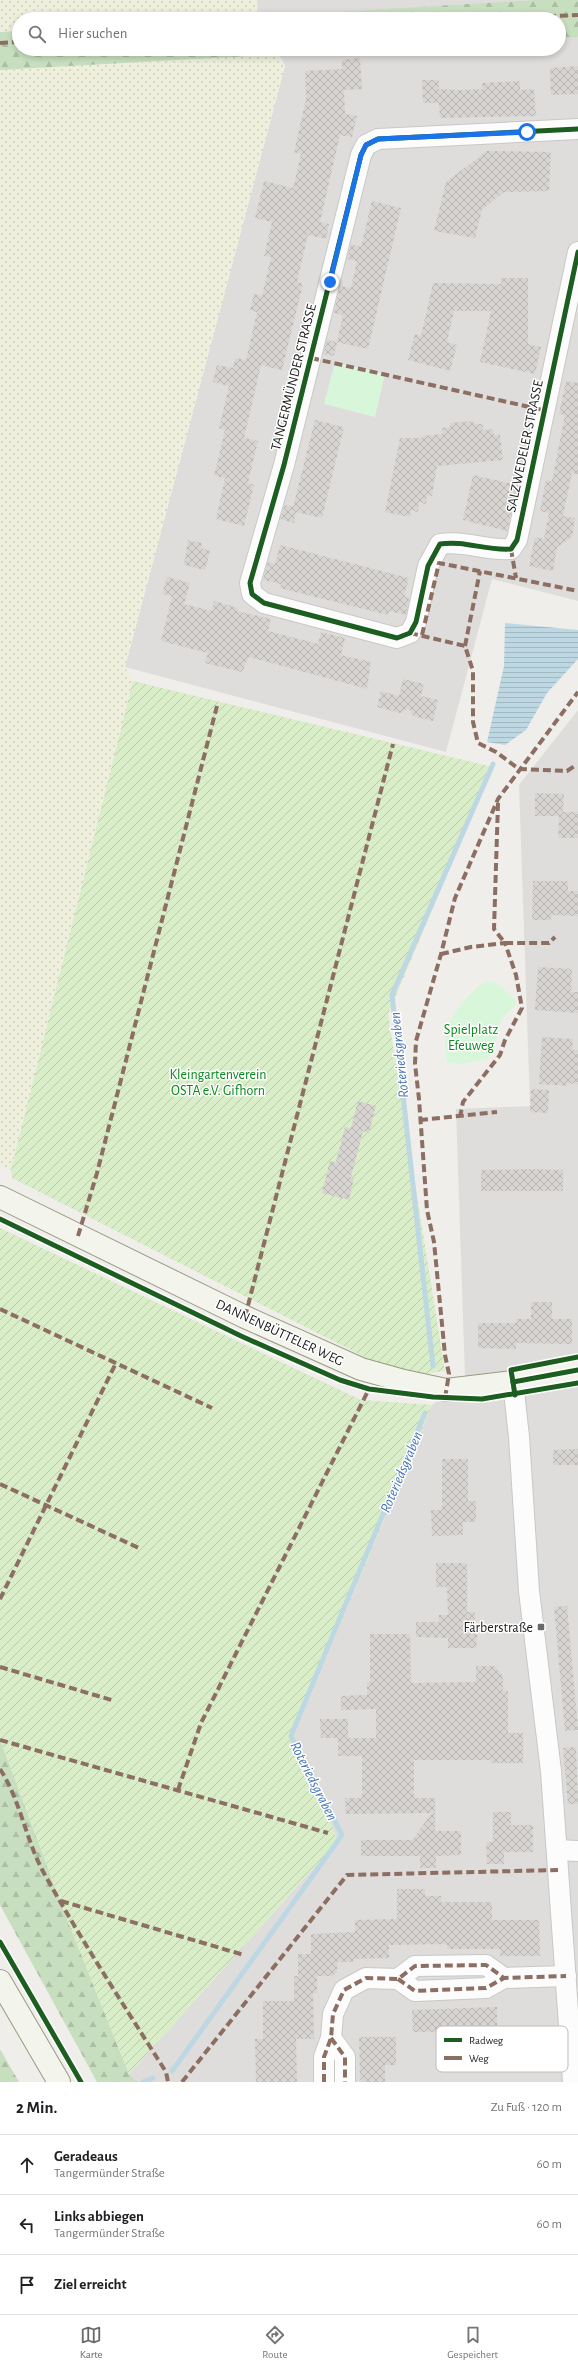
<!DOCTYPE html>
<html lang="de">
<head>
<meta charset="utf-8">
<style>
	body { margin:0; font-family:"Alegreya Sans",sans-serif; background:#f6f6f6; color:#202124 }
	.stop { position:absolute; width:12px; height:12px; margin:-9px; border:3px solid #1a73e8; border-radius:50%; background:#fff }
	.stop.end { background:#1a73e8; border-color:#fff; box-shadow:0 1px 4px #0008 }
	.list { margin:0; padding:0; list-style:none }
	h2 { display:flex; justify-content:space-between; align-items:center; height:52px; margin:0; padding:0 16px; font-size:17px }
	h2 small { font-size:13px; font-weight:400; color:#757577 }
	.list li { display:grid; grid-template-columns:26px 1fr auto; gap:12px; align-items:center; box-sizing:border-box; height:60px; padding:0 16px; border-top:1px solid #e0e0e0 }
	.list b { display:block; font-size:15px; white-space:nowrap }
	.list p { margin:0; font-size:13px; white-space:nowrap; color:#757577 }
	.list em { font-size:13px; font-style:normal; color:#757577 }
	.icon { flex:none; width:22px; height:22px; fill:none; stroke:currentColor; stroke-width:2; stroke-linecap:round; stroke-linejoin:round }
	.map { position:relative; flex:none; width:578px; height:2082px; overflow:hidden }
	.search { position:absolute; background:#fff; box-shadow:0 2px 6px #0003; left:12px; right:12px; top:12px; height:44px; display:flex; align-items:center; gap:10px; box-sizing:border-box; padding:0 14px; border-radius:22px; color:#757577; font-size:15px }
	.sheet { height:232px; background:#fff }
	nav { display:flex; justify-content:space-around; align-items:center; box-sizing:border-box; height:56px; border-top:1px solid #e0e0e0; background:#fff; font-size:11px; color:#757577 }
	nav a { display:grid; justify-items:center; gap:2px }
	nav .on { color:#696967 }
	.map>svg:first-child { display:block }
</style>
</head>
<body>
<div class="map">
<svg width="578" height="2082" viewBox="0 0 578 2082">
	<defs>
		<pattern id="farmland-dots" width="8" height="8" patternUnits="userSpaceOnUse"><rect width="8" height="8" fill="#eef0dd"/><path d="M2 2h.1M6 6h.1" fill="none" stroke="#cccebd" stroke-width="1.8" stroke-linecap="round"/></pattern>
		<pattern id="forest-firs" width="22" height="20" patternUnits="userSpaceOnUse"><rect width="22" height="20" fill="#c8dfbf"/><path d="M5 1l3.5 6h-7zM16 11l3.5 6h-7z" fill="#acbfa4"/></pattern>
		<pattern id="garden-furrows" width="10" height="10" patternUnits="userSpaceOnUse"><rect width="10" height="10" fill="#d9edc8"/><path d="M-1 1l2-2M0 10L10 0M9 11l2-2" fill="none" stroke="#bacbac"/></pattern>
		<pattern id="water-rules" width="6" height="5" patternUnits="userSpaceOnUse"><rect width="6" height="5" fill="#bdd8e3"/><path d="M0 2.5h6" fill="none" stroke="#a2b9c2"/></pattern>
		<pattern id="building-cross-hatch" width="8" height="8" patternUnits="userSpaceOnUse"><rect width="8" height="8" fill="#d7d4d1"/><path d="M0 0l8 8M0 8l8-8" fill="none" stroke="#b8b6b3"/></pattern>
	</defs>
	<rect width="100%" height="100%" fill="#f0eeea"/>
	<g fill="#dfdddb">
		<path d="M257,0H578V601L492,579L446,752L125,667L285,66L276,49H559V19H260L257,13Z"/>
		<path d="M578,710V2082H138L129,2074L338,1841L294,1735L432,1405L465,1378L456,1109L530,1106L519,785Z"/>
	</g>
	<path fill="#dedddb" d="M520,416L541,421L536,445L515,440Z"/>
	<g fill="url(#farmland-dots)">
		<path d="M0,0H257L258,17L219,19H19V31L0,32Z"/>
		<path d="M274,54L285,66L125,667L133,681L11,1170L0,1165V70Z"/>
	</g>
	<g fill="url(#forest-firs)">
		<path d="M536,0H578V37L559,38V19H219Z"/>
		<path d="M19,31V49H369L0,70V32Z"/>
		<path d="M0,1739L65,1914L129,2074L138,2082H97L0,1905Z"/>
		<path d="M0,2049L19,2082H0Z"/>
	</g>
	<g fill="#d8f6da">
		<path d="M335,362L385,374L375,417L324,404Z"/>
		<path d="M487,981L497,983L517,1002L501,1021L494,1049L488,1058L464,1064L447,1063C445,1052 445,1042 446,1032C449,1016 473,988 487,981Z"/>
	</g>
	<g fill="url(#garden-furrows)">
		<path d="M133,681L493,767L388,1014L445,1371L404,1377L12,1178L11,1170Z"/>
		<path d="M0,1228L361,1400L432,1405L294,1735L338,1841L129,2074L65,1914L0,1739Z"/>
	</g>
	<path fill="url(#water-rules)" d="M505,623L578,630V659L547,693L526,730L505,745L487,742L504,666Z"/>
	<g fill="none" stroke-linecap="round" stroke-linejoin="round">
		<g stroke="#bdd8e3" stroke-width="5">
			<path d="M433,1366L392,995L493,764"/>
			<path d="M172,2071L342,1835L291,1736L425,1413"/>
			<path d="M143,2082L153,2078"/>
		</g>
	</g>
	<g fill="url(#building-cross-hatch)">
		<path d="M360,58L362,89L344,90L345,114L357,116L352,137L340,135L320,222L329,224L326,239L308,235L297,282L303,284L282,370L261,365L244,438L258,441L248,483L254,485L244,526L216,519L225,478L214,476L225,430L219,428L229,386L213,382L217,365L233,368L235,358L246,360L257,312L250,310L254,294L262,296L271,257L264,256L272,222L255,218L264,181L293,188L301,154L294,152L306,99L305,71L342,69V60Z"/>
		<path d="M578,66V94L551,95L550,68Z"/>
		<path d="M422,80H439V89L459,90L482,89V83L520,81V90L534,89L536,116L440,118L439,103H423Z"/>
		<path d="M487,151L551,152L549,191L504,192L482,210L475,238L434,231L446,182Z"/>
		<path d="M372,201L401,208L368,349L337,342L343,315L334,313L340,286L351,288L357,261L347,259L351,244L361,247Z"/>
		<path d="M501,278H528V344L541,347L535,374L480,362L491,311H454L447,342L457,345L450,371L408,360L415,334L421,336L433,283L501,284Z"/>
		<path d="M327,340L337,342L334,356L323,354Z"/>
		<path d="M566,381L578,383V475L572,473L563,516L575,518L572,537L557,547L553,571L529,566L535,537L544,539L549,513L540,511L546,480L552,481L565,415L559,414Z"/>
		<path d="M315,420L344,427L322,518L296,512L294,523L280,519L285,505L293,507Z"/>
		<path d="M473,421L474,424H483V430L493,429L494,435H500L503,460L437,466L432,496L427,495L426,504L419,502L418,512L411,510L410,517L385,512L400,438H421L424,436L442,434V428L450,427V423Z"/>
		<path d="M473,475L517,485L507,531L463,520Z"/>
		<path d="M188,540L202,543L201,548L210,551L205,570L184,565Z"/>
		<path d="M280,545L409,578L404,596L409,598L406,615L389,611L388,615L299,593L280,588L281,584L263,580L268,562L275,564Z"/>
		<path d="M167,577L190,583L184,604L212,611L214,601L238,608L237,611L271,619L268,631L318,644L321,632L345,638L341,655L371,662L367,689L249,657L242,672L205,663L208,653L161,641L172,596L162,594Z"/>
		<path d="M403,679L424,684L421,696L438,700L433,721L413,716L408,708L400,713L377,707L381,691L399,696Z"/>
		<path d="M535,793L564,794L563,812H578V838H558L559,816H535Z"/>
		<path d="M533,881H568V891H578V916L552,915L551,920H532Z"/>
		<path d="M538,967L572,969L571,992H578V1013L535,1010Z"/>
		<path d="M542,1037L573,1039L572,1050H578V1084L567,1083V1086L539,1084Z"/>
		<path d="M531,1089L549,1090L548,1113L530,1112Z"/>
		<path d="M358,1101L376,1106L369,1133L363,1131L351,1177L354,1178L349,1200L322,1193L330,1161L336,1162L345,1127L351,1128Z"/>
		<path d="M532,1169L563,1170V1191H481V1170Z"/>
		<path d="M531,1302H552V1319H572V1344L516,1343V1349L478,1348V1323H516V1319H531Z"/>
		<path d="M578,1449V1465H553V1450Z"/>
		<path d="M442,1459H468V1501H476V1522H463V1535L432,1536L431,1510H442Z"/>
		<path d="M436,1563H467V1612H475V1625H478L476,1648H448V1638L416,1637V1622H439V1615H448L447,1587H436Z"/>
		<path d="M567,1606L578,1730L565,1731L554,1607Z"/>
		<path d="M370,1634H410L411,1683L476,1682V1666H494L503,1676V1691H508V1733H523V1763H491V1760H414V1798H435V1831H461V1855L436,1856V1868H420V1856H361V1840H412L432,1813L346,1814L345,1798H362V1756H338V1738H340H321L320,1719H348V1738H376V1709L341,1710V1696L367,1695V1682H370Z"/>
		<path d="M576,1747L578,1804H568L563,1748Z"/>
		<path d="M493,1812H511V1825H533V1852H504V1864H487L486,1842H493Z"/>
		<path d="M397,1889H425V1896H441V1902H492V1920H539L540,1956H500V1949H447V1944L389,1945V1958L353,1959V1962H337V1972L333,1976H317V1993H313L314,2039H296L297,2082H256L255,2039H263V2001H294V1976H298V1954H311V1934L355,1932V1920L397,1919Z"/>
		<path d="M497,2007V2031L413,2032L412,2010Z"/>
		<path d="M359,2037H396V2065H385V2082H362L360,2079Z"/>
	</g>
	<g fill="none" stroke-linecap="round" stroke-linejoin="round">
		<g stroke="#c8c8c6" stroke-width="22">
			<g id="street">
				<path d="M578,129L378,139L366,145L361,155L284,465L250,583L252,594L264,603L397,638L410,633L416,622L428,566L440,544C464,540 486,551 511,549L517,540L578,252"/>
				<path d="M513,1382L519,1437L529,1591L551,1771L573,2082"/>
				<path d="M557,1850L578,1851"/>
				<path d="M398,1979L415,1991L486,1988L504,1978"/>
				<path d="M331,2038L345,2057V2082"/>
				<path d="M324,2082V2057L331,2038L333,2014L344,1990L366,1978L398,1979L415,1966L486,1965L504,1978L566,1976"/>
			</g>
		</g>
		<g stroke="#979b80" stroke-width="24">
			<g id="secondary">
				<path d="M0,1197L245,1317L361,1369L404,1381L446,1390L513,1382L578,1370"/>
				<path d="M0,1981L59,2082"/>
			</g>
		</g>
		<use href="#street" stroke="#fdfcfc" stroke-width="20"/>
		<use href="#secondary" stroke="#f3f5ec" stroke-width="22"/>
		<g stroke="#8d6e63" stroke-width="4" stroke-dasharray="8 4" stroke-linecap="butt">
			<path d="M488,19L578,15"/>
			<path d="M0,43L19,42"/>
			<path d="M311,358L543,410"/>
			<path d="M511,549L516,578"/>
			<path d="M410,633L465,646L473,671V722L478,743L496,752L519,769L567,771L576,765"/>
			<path d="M422,635L439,563L578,591"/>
			<path d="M465,646L480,571"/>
			<path d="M498,803L494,929L505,943H549L555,937"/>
			<path d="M441,954L471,947L505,943L516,975L522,1008L505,1040L500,1055L463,1102L460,1117"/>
			<path d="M420,1120L497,1112"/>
			<path d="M78,1236L97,1173L217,706"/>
			<path d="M0,1309L212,1408"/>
			<path d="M245,1317L393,744"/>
			<path d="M445,1398L449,1374L445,1355L434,1242L427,1210L419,1099L415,1064L416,1041L441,954L455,898L498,799L578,692"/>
			<path d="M0,1484L141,1549"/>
			<path d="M0,1599L116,1363"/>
			<path d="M0,1667L115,1701"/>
			<path d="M0,1740L328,1833"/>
			<path d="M0,1769C21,1801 26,1842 45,1875C83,1943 125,2007 166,2072L168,2082"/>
			<path d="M178,1790L201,1723L369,1389"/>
			<path d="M61,1901L244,1955"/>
			<path d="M398,1979L415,1991L486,1988L504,1978"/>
			<path d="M331,2038L345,2057V2082"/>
			<path d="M182,2082L347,1875L558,1870"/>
			<path d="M324,2082V2057L331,2038L333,2014L344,1990L366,1978L398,1979L415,1966L486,1965L504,1978L566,1976"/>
		</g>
		<g stroke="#fff" stroke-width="8">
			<g id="cycleway">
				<path d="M578,129L378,139L366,145L361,155L284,465L250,583L252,594L264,603L397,638L410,633L416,622L428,566L440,544C464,540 486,551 511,549L517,540L578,252"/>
				<path d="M0,1219L241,1336L340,1380L369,1389L433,1397L482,1399L578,1383"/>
				<path d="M513,1382L578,1370"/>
				<path d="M515,1395L511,1370L578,1357"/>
				<path d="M0,1942L81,2082"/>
			</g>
		</g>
		<use href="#cycleway" stroke="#1b5e20" stroke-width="5"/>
	</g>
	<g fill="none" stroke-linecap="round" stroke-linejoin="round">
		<path stroke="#1a73e8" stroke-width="5" d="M330,282L361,155L366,145L378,139L527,132"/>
	</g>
	<rect fill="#696967" stroke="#fff" stroke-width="1.5" x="537" y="1623" width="8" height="8" rx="2"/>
	<g text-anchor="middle" stroke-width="3" stroke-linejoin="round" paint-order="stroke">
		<g font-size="14" fill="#212121" stroke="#fff">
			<text transform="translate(293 377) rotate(-76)" y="5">TANGERMÜNDER STRASSE</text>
			<text transform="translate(524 446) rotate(-78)" y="5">SALZWEDELER STRASSE</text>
			<text transform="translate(280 1332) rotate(25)" y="5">DANNENBÜTTELER WEG</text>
		</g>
		<g font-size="14" fill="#08871c" stroke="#fff">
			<text x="471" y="1034">Spielplatz<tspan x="471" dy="16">Efeuweg</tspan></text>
			<text x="218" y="1079">Kleingartenverein<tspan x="218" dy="16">OSTA e.V. Gifhorn</tspan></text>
		</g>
		<g font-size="14" fill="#212121" stroke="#fff" text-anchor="end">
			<text x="533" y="1632">Färberstraße</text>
		</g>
		<g font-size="15" font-style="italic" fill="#4977b6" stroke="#fff">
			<text transform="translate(399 1055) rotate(-96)" y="5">Roteriedsgraben</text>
			<text transform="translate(401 1472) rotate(-67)" y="5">Roteriedsgraben</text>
			<text transform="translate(314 1781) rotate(63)" y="5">Roteriedsgraben</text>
		</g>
	</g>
	<rect x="436" y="2026" width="132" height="46" rx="6" fill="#fff" stroke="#bcbcbc" stroke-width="1"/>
	<rect x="444" y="2038" width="18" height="4" fill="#1b5e20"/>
	<rect x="444" y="2056" width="18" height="4" fill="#8d6e63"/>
	<g font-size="11" fill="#212121">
		<text x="469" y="2044">Radweg</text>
		<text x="469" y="2062">Weg</text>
	</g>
</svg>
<div class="stop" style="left:527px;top:132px"></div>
<div class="stop end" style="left:330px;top:282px"></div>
<div class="search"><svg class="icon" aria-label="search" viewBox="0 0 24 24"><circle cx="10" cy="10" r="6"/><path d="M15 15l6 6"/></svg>Hier suchen</div>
</div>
<section class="sheet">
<h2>2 Min.<small>Zu Fuß · 120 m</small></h2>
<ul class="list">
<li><svg class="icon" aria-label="ahead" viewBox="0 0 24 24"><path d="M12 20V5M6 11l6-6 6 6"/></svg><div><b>Geradeaus</b><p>Tangermünder Straße</p></div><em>60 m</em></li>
<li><svg class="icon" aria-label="left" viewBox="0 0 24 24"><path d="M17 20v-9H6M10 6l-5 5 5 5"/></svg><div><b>Links abbiegen</b><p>Tangermünder Straße</p></div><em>60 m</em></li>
<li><svg class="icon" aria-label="arrive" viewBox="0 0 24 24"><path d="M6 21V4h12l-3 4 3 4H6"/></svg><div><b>Ziel erreicht</b></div></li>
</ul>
</section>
<nav>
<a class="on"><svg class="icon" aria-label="map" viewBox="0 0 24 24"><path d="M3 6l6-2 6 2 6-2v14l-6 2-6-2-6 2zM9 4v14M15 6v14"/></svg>Karte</a>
<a><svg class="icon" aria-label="directions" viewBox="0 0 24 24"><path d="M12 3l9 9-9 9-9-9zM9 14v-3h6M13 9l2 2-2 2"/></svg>Route</a>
<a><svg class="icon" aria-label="saved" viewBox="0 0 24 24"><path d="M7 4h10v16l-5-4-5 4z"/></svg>Gespeichert</a>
</nav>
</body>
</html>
